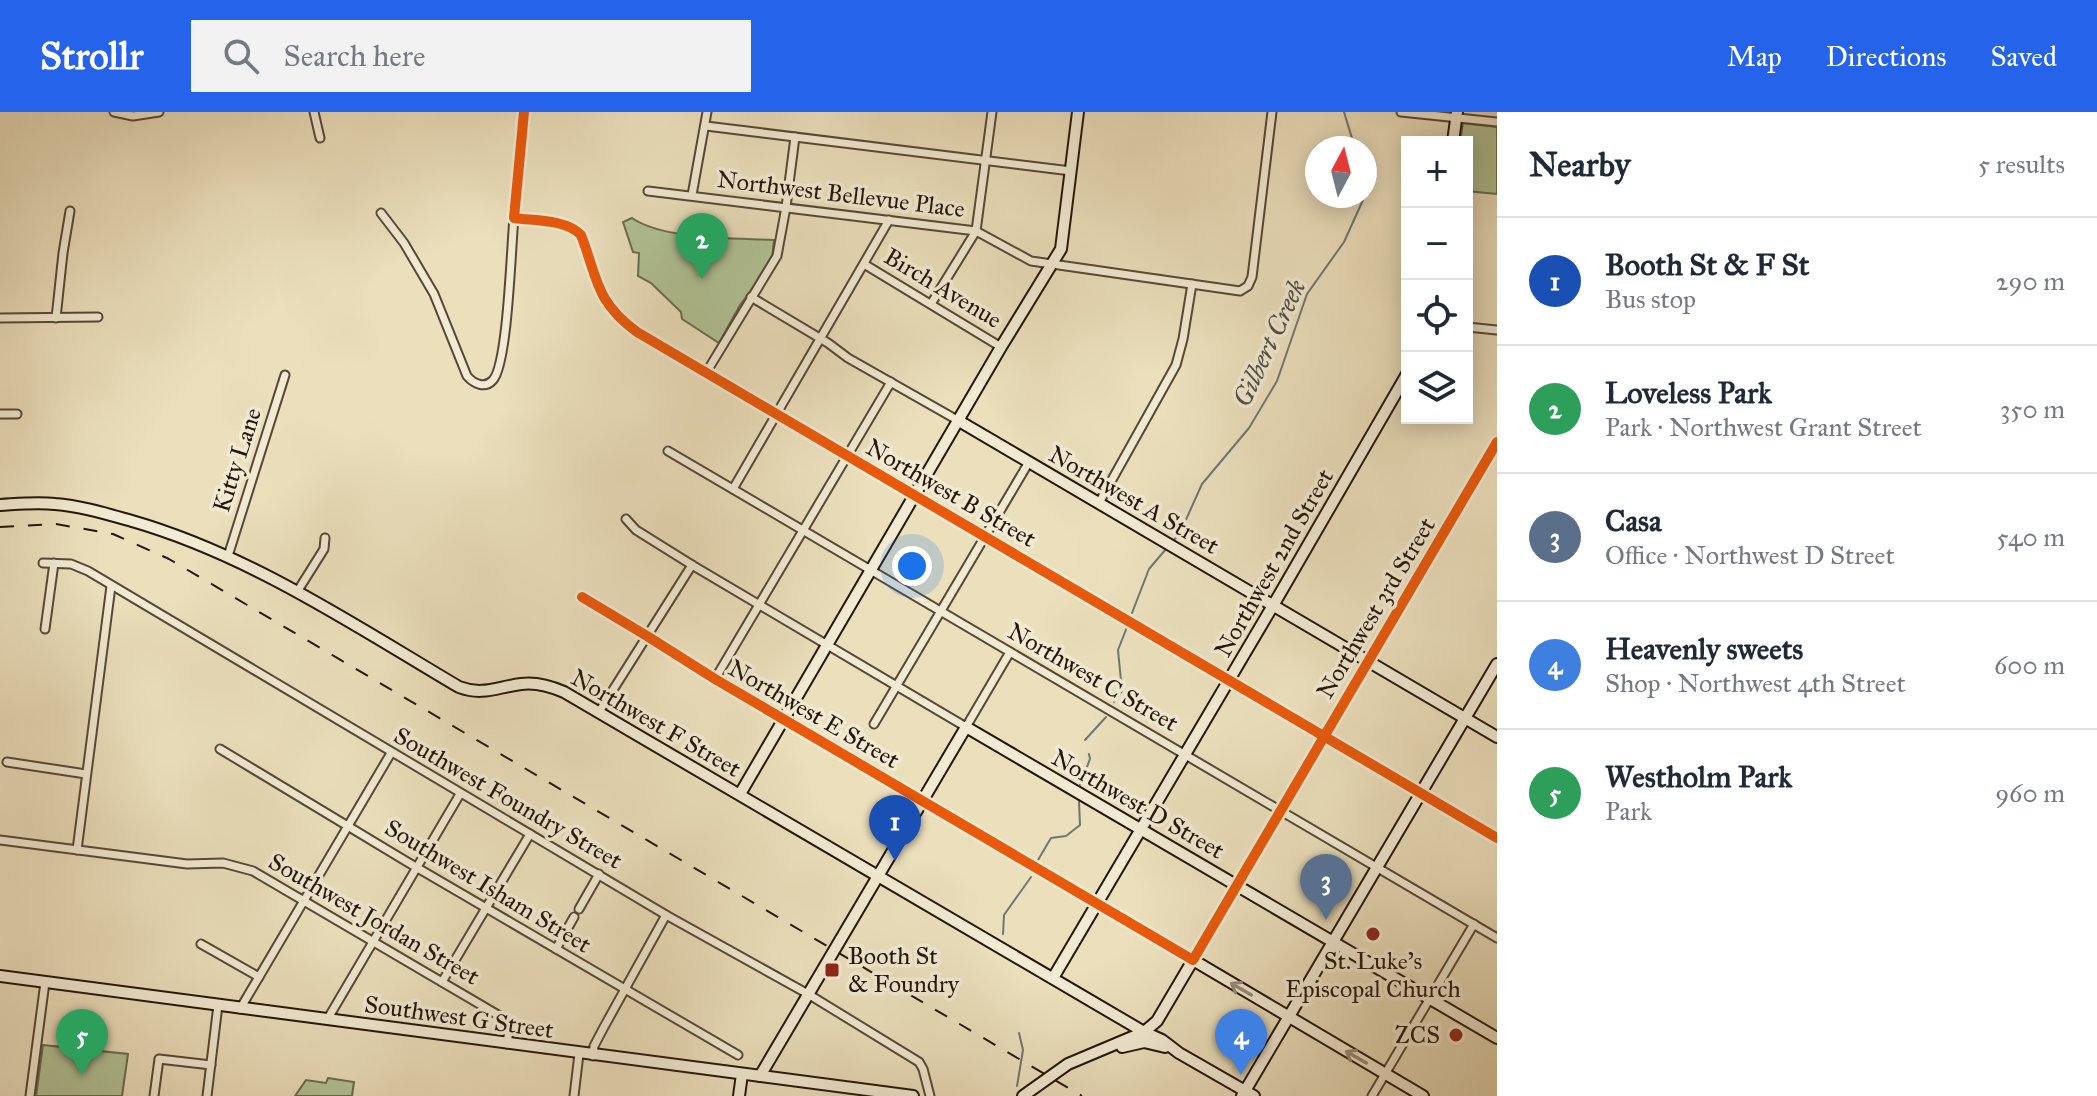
<!DOCTYPE html>
<html lang="en">
<head>
<meta charset="utf-8">
<style>
	body { margin:0; font-family:"IM FELL Great Primer",serif; background:#f2f2f3; color:#1f2937 }
	.controls { position:absolute; right:24px; top:24px; display:grid; overflow:hidden; border-radius:0px; box-shadow:0 4px 20px #0003 }
	.controls button { width:72px; height:72px; display:grid; place-items:center; padding:0; border:0; border-bottom:2px solid #e0e1e3; background:#fff; color:#1f2937; font:40px sans-serif }
	.compass { position:absolute; left:1305px; top:24px; width:72px; height:72px; border-radius:50%; background:#fff; box-shadow:0 4px 20px #0003; rotate:7deg }
	.you { position:absolute; left:912px; top:454px; width:28px; height:28px; margin:-20px; border:6px solid #fff; border-radius:50%; background:#1a73e8; box-shadow:0 0 0 12px #1a73e833 }
	.badge { display:grid; place-items:center; width:52px; height:52px; border-radius:50%; background:#2563eb; color:#fff; font-size:26px; font-weight:700 }
	.pin { position:absolute; translate:-50% -66px; filter:drop-shadow(0 2px 4px #0008) }
	.pin::after { content:''; position:absolute; top:42px; width:28px; height:24px; background:inherit; clip-path:polygon(0 0,100% 0,50% 100%) }
	.list { margin:0; padding:0; list-style:none }
	h2 { display:flex; justify-content:space-between; align-items:center; height:104px; margin:0; padding:0 32px; font-size:34px }
	h2 small { font-size:26px; font-weight:400; color:#747a83 }
	.list li { display:grid; grid-template-columns:52px 1fr auto; gap:24px; align-items:center; box-sizing:border-box; height:128px; padding:0 32px; border-top:2px solid #e0e1e3 }
	.list b { display:block; font-size:30px; white-space:nowrap }
	.list p { margin:0; font-size:26px; white-space:nowrap; color:#747a83 }
	.list em { font-size:26px; font-style:normal; color:#747a83 }
	.icon { flex:none; width:44px; height:44px; fill:none; stroke:currentColor; stroke-width:2; stroke-linecap:round; stroke-linejoin:round }
	.map { position:relative; flex:none; width:1497px; height:984px; overflow:hidden }
	header { display:flex; align-items:center; gap:48px; box-sizing:border-box; height:112px; padding:0 40px; background:#2563eb; color:#fff }
	header strong { font-size:38px }
	nav { display:flex; gap:44px; margin-inline-start:auto; font-size:28px }
	.search { width:560px; height:72px; background:#f2f2f3; display:flex; align-items:center; gap:20px; box-sizing:border-box; padding:0 28px; border-radius:0px; color:#747a83; font-size:30px }
	main { display:flex }
	aside { flex:1; background:#fff }
	.map>svg:first-child { display:block }
</style>
</head>
<body>
<header>
<strong>Strollr</strong>
<div class="search"><svg class="icon" aria-label="search" viewBox="0 0 24 24"><circle cx="10" cy="10" r="6"/><path d="M15 15l6 6"/></svg>Search here</div>
<nav><a>Map</a><a>Directions</a><a>Saved</a></nav>
</header>
<main>
<div class="map">
<svg width="1497" height="984" viewBox="0 0 1497 984">
	<rect width="100%" height="100%" fill="#ebdfbc"/>
	<filter id="stains"><feTurbulence type="fractalNoise" baseFrequency=".0025" numOctaves="4"/><feColorMatrix values="0 0 0 0 .2 0 0 0 0 .09 0 0 0 0 .02 0 0 0 .5 -.17"/></filter>
	<radialGradient id="worn" r=".72"><stop offset=".6" stop-color="#630" stop-opacity="0"/><stop offset="1" stop-color="#630" stop-opacity=".3"/></radialGradient>
	<g fill="#b1c396" stroke="#6a6c4f" stroke-width="2">
		<path d="M1463,11L1497,15V82L1467,79V30H1460Z"/>
		<path d="M632,106C664,128 735,126 774,128L772,147L765,160L740,193L719,231L682,207L681,200L651,171L638,164L639,141L633,140L623,110Z"/>
		<path d="M43,933L128,942L122,984H36Z"/>
		<path d="M328,966L354,970L352,984H295L306,968L326,971Z"/>
	</g>
	<g fill="none" stroke-linecap="round" stroke-linejoin="round">
		<g stroke="#6d7873" stroke-width="2">
			<path d="M1344,0L1355,36"/>
			<path d="M1174,428L1180,421L1202,372L1249,316L1277,269L1307,182L1344,130L1363,88V84"/>
			<path d="M1132,501L1149,457L1166,437"/>
			<path d="M1114,590L1122,579L1118,538L1127,515"/>
			<path d="M1085,628L1106,605"/>
			<path d="M1080,673L1090,647L1089,642"/>
			<path d="M1038,748L1051,726L1066,724L1080,713L1079,690"/>
			<path d="M1003,822L1004,803L1031,765"/>
			<path d="M1017,974L1023,938L1019,921"/>
		</g>
		<g stroke="#564835" stroke-width="11">
			<g id="street">
				<path d="M114,0L133,4L159,0"/>
				<path d="M314,0L320,26"/>
				<path d="M524,0L514,106C534,109 566,107 581,123C598,167 595,189 637,220L1497,726"/>
				<path d="M1401,0L1497,10"/>
				<path d="M706,14L1071,59"/>
				<path d="M648,79L976,119L1031,149L1240,179L1248,174L1252,165L1272,0"/>
				<path d="M692,83L707,0"/>
				<path d="M381,101L404,131L434,182L467,264C474,272 485,277 493,268C508,251 511,135 514,106"/>
				<path d="M864,152L1001,235"/>
				<path d="M751,185L828,231L848,246L959,309"/>
				<path d="M931,192L976,119L992,0"/>
				<path d="M0,206L98,205"/>
				<path d="M56,206L63,141L70,99"/>
				<path d="M1467,215L1497,218"/>
				<path d="M706,261L777,144L786,95L795,25"/>
				<path d="M0,302H17"/>
				<path d="M668,339L1497,826"/>
				<path d="M733,377L889,108"/>
				<path d="M1099,391L1176,253L1183,227L1192,172"/>
				<path d="M626,407L636,418L692,453L966,615L1010,540"/>
				<path d="M228,444L285,263"/>
				<path d="M43,451L71,452L88,459L666,803L808,882L919,950L923,957L930,984"/>
				<path d="M297,480L324,437L325,426"/>
				<path d="M582,485L647,524L715,567L1193,848L1497,330"/>
				<path d="M45,517L54,451"/>
				<path d="M715,567L891,270"/>
				<path d="M599,600L692,453"/>
				<path d="M874,612L1029,350"/>
				<path d="M220,637L409,751L738,943"/>
				<path d="M7,650L86,662"/>
				<path d="M0,728L187,752L223,751L253,759L510,910L507,932"/>
				<path d="M77,738L111,474"/>
				<path d="M579,797L599,762"/>
				<path d="M201,832L259,865"/>
				<path d="M556,837L574,805"/>
				<path d="M442,870L530,722"/>
				<path d="M240,897L391,641"/>
				<path d="M327,908L460,682"/>
				<path d="M593,944L594,934L604,915L666,803"/>
				<path d="M30,984L45,870"/>
				<path d="M154,984L159,947L211,953"/>
				<path d="M207,984L218,893"/>
				<path d="M574,984L579,942"/>
				<path d="M1372,984L1474,812"/>
			</g>
		</g>
		<g stroke="#241608" stroke-width="14">
			<g id="secondary">
				<path d="M1453,30L1457,0"/>
				<path d="M959,309L1497,625"/>
				<path d="M0,393C18,392 37,390 55,392C81,394 107,402 132,409C250,443 354,513 459,575C483,584 497,575 521,572C536,570 550,574 564,580L1144,920L1162,928L1179,941L1254,984"/>
				<path d="M740,682L1001,235L1061,137L1078,0"/>
				<path d="M0,864L913,984"/>
				<path d="M1053,866L1278,485L1407,262"/>
				<path d="M1122,935L1144,930L1165,935"/>
				<path d="M760,964L966,615L1497,926"/>
				<path d="M739,984L742,962"/>
				<path d="M1023,984L1068,952L1144,920L1157,909L1193,848L1423,984"/>
				<path d="M1242,984L1497,552"/>
			</g>
		</g>
		<use href="#street" stroke="#f2ead3" stroke-width="7"/>
		<use href="#secondary" stroke="#f2ead3" stroke-width="10"/>
		<path stroke="#241608" stroke-width="2" stroke-dasharray="14 14" stroke-linecap="butt" d="M0,415L56,412L113,422L169,447L1082,984"/>
		<g stroke="#f2ead3" stroke-width="15">
			<g id="cycleway">
				<path d="M524,0L514,106C534,109 566,107 581,123C598,167 595,189 637,220L1497,726"/>
				<path d="M582,485L647,524L715,567L1193,848L1497,330"/>
			</g>
		</g>
		<use href="#cycleway" stroke="#e8590c" stroke-width="10"/>
	</g>
	<defs><path id="oneway-shaft" d="M-6 0H5M1.5-3L5.5 0L1.5 3" fill="none" stroke-width="1.6" stroke-linecap="round" stroke-linejoin="round" transform="scale(2)"/></defs>
	<g stroke="#958b78">
		<use href="#oneway-shaft" transform="translate(1241 877) rotate(-150)"/>
		<use href="#oneway-shaft" transform="translate(1356 945) rotate(-150)"/>
	</g>
	<g fill="#8f2418" stroke="#f2ead3" stroke-width="3">
		<circle cx="1373" cy="822" r="8"/>
		<rect x="824" y="850" width="16" height="16" rx="4"/>
		<circle cx="1456" cy="923" r="8"/>
	</g>
	<g text-anchor="middle" stroke-width="7" stroke-linejoin="round" paint-order="stroke">
		<g font-size="24" fill="#241608" stroke="#f2ead3">
			<text transform="translate(841 82) rotate(7)" y="8">Northwest Bellevue Place</text>
			<text transform="translate(943 176) rotate(31)" y="8">Birch Avenue</text>
			<text transform="translate(237 348) rotate(-72)" y="8">Kitty Lane</text>
			<text transform="translate(951 381) rotate(30)" y="8">Northwest B Street</text>
			<text transform="translate(1134 388) rotate(30)" y="8">Northwest A Street</text>
			<text transform="translate(1274 451) rotate(-60)" y="8">Northwest 2nd Street</text>
			<text transform="translate(1376 496) rotate(-59)" y="8">Northwest 3rd Street</text>
			<text transform="translate(1093 565) rotate(30)" y="8">Northwest C Street</text>
			<text transform="translate(814 602) rotate(30)" y="8">Northwest E Street</text>
			<text transform="translate(656 611) rotate(30)" y="8">Northwest F Street</text>
			<text transform="translate(508 686) rotate(30)" y="8">Southwest Foundry Street</text>
			<text transform="translate(1138 692) rotate(30)" y="8">Northwest D Street</text>
			<text transform="translate(488 774) rotate(31)" y="8">Southwest Isham Street</text>
			<text transform="translate(374 807) rotate(30)" y="8">Southwest Jordan Street</text>
			<text transform="translate(459 905) rotate(8)" y="8">Southwest G Street</text>
		</g>
		<g font-size="24" fill="#241608" stroke="#f2ead3" text-anchor="start">
			<text x="848" y="852">Booth St<tspan x="848" dy="28">&amp; Foundry</tspan></text>
			<text x="1373" y="857" text-anchor="middle">St. Luke's<tspan x="1373" dy="28">Episcopal Church</tspan></text>
			<text x="1440" y="931" text-anchor="end">ZCS</text>
		</g>
		<g font-size="26" font-style="italic" fill="#4e4f47" stroke="#f2ead3">
			<text transform="translate(1269 231) rotate(-65)" y="9">Gilbert Creek</text>
		</g>
	</g>
	<rect width="100%" height="100%" filter="url(#stains)"/>
	<rect width="100%" height="100%" fill="url(#worn)"/>
</svg>
<div class="controls">
<button>+</button>
<button>−</button>
<button><svg class="icon" aria-label="locate" viewBox="0 0 24 24"><circle cx="12" cy="12" r="6"/><path d="M12 2v4M12 18v4M2 12h4M18 12h4"/></svg></button>
<button><svg class="icon" aria-label="layers" viewBox="0 0 24 24"><path d="M12 4l9 5-9 5-9-5zM3 14l9 5 9-5"/></svg></button>
</div>
<svg class="compass" viewBox="-18 -18 36 36"><path d="M0-13l5 13h-10z" fill="#e53935"/><path d="M0 13l5-13h-10z" fill="#747a83"/></svg>
<div class="you"></div>
<div class="pin badge" style="left:895px;top:749px;background:#1a4fb4">1</div>
<div class="pin badge" style="left:702px;top:167px;background:#2e9e5b">2</div>
<div class="pin badge" style="left:1326px;top:808px;background:#5c6f8a">3</div>
<div class="pin badge" style="left:1241px;top:963px;background:#3f7fe0">4</div>
<div class="pin badge" style="left:82px;top:963px;background:#2e9e5b">5</div>
</div>
<aside>
<h2>Nearby<small>5 results</small></h2>
<ul class="list">
<li><span class="badge" style="background:#1a4fb4">1</span><div><b>Booth St &amp; F St</b><p>Bus stop</p></div><em>290 m</em></li>
<li><span class="badge" style="background:#2e9e5b">2</span><div><b>Loveless Park</b><p>Park · Northwest Grant Street</p></div><em>350 m</em></li>
<li><span class="badge" style="background:#5c6f8a">3</span><div><b>Casa</b><p>Office · Northwest D Street</p></div><em>540 m</em></li>
<li><span class="badge" style="background:#3f7fe0">4</span><div><b>Heavenly sweets</b><p>Shop · Northwest 4th Street</p></div><em>600 m</em></li>
<li><span class="badge" style="background:#2e9e5b">5</span><div><b>Westholm Park</b><p>Park</p></div><em>960 m</em></li>
</ul>
</aside>
</main>
</body>
</html>
